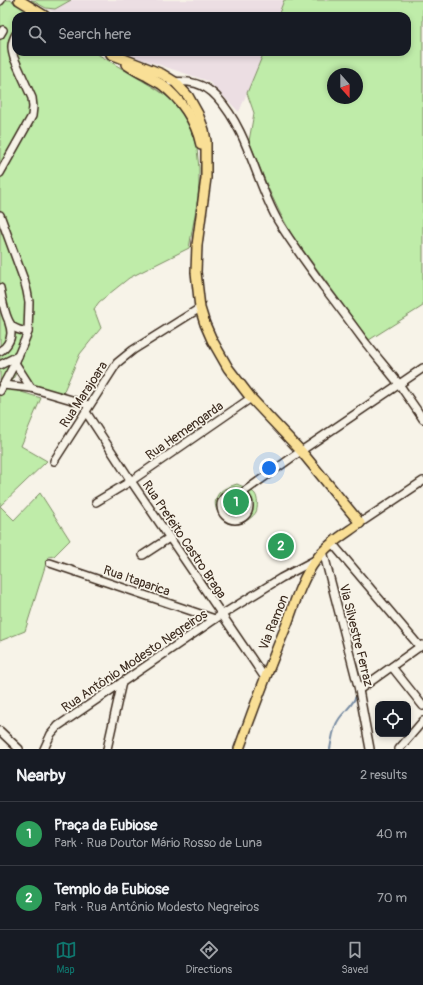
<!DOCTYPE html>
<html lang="en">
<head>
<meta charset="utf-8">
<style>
	body { margin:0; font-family:Pangolin,sans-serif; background:#242831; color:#f1f3f6 }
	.controls { position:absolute; right:12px; bottom:12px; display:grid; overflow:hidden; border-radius:8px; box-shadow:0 2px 6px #0003 }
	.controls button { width:36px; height:36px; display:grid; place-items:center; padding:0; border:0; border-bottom:1px solid #363941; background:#171b24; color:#f1f3f6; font:20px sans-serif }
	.compass { position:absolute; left:327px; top:68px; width:36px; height:36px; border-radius:50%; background:#171b24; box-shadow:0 2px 6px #0003; rotate:159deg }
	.you { position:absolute; left:269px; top:468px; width:14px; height:14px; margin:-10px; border:3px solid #fff; border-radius:50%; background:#1a73e8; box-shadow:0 0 0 6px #1a73e833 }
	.badge { display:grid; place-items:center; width:26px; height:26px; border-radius:50%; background:#0f766e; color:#fff; font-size:13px; font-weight:700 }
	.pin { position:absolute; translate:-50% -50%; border:2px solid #fff; box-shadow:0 1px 4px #0006 }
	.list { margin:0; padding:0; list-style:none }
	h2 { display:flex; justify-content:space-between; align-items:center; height:52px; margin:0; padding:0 16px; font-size:17px }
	h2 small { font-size:13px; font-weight:400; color:#9ea1a6 }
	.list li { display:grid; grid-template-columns:26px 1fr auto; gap:12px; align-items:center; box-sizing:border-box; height:64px; padding:0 16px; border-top:1px solid #363941 }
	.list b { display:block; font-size:15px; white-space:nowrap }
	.list p { margin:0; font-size:13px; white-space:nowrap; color:#9ea1a6 }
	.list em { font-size:13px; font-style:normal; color:#9ea1a6 }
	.icon { flex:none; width:22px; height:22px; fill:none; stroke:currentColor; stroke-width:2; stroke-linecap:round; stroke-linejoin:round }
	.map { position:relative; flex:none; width:423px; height:749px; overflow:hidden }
	.search { position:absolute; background:#171b24; box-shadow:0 2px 6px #0003; left:12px; right:12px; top:12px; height:44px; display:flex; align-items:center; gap:10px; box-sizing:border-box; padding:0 14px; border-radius:12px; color:#9ea1a6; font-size:15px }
	.sheet { height:180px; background:#171b24 }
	nav { display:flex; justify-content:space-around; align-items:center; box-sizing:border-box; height:56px; border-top:1px solid #363941; background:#171b24; font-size:11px; color:#9ea1a6 }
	nav a { display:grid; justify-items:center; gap:2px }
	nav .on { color:#0f766e }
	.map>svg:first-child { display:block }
</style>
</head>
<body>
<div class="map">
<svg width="423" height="749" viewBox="0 0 423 749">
	<rect width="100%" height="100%" fill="#f7f3e8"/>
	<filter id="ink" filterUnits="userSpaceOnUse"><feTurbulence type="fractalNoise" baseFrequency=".025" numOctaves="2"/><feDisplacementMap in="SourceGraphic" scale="8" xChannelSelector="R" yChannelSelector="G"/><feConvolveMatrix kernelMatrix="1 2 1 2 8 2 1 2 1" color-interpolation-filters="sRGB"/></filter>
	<g filter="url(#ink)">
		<g fill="#ecdee3">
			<path d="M71,0H284L278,16H59L46,8L55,9Z"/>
			<path d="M120,52H264L247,93L239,112L208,81Z"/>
		</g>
		<g fill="#bfeca9" stroke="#7d8b64" fill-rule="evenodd">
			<path d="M0,0H10L37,16H16V52H94L153,87L171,99L179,107L187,120L192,133L197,149L199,168V182L198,198L189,248L129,278L99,302L94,309L101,328L80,354L63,393L32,386L25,376L21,364L8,388L41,398L21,446L47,461L0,506L14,520L40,493L70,540L54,556L48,557L25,631L0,641Z"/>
			<path d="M31,0H71L55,9L46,8Z"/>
			<path d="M284,0H423V306L369,340L292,235L280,213L269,190L249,141L254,113L247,93L264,52H407V16H278ZM333,74H357V98H333Z"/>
			<path d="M237,484C243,487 250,488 255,494C258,498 258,508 256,512C254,516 246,522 241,523C237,524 233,523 229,521C217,516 210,503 220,492C224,488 231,486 237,484Z"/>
		</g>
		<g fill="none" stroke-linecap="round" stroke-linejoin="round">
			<path stroke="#788ca3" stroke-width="2" d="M330,749C332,739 333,727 339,719C345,710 355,704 357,693"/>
			<g stroke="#3b2a1e" stroke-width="10">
				<g id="minor">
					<path d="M0,1L1,0"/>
					<path d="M27,16L32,8"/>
					<path d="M0,35L3,30"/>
					<path d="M171,82C189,80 204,83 217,97C249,132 255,181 278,221C292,244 308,265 323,286C337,304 351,323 365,342C376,356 388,370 399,384C407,396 415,407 423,419"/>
					<path d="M0,173L32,116L33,107L32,98L14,58C11,48 11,43 16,34"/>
					<path d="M0,215L24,280L27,291L29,302L28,332L24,342L15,363L0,391"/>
					<path d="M0,288C2,298 5,320 13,327C17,330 23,331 28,332"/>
					<path d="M0,351C6,348 11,340 11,333C11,330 10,326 9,323"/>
					<path d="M15,363L31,388"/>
					<path d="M0,365L18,356"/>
					<path d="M3,385L31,388L89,405"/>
					<path d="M86,412L131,481L265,678"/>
					<path d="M54,461L117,363L133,350L200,308"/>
					<circle cx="235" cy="506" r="14"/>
					<path d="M242,493L301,451L423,368"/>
					<path d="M96,502L131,481L251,398"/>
					<path d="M360,523L423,481"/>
					<path d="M332,543L420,647"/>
					<path d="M323,551L359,690L370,749"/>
					<path d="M143,555L169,538"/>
					<path d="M50,563L215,619"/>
					<path d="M392,667L423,706"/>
					<path d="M359,690L422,645"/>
					<path d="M0,731L19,749"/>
					<path d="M44,749L51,734L58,726L215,619L281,578L315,560"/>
					<path d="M107,749L122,682"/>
					<path d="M399,749L423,721"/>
				</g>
			</g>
			<g stroke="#3b2a1e" stroke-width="12">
				<g id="major">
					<path d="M19,0L45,16"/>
					<path d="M111,54L162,74L175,82L188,96L198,114L204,130L206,141V178L197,245L196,272L200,308L205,324L212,340L228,368L251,398L301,451L360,523C345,534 327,544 316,560C302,578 295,602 287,624C270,665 254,707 239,749"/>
					<path d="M126,64C132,68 138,72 145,75C150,78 156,81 161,84C181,99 196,121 201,145"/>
				</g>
			</g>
			<use href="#minor" stroke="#f7f3e8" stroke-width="7"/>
			<use href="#major" stroke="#f9df96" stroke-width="9"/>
		</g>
	</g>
	<g text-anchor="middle" stroke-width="3.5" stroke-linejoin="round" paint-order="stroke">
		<g font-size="13" fill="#3b2a1e" stroke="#f7f3e8">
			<text transform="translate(83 394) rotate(-57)" y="5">Rua Marajoara</text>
			<text transform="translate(184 430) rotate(-35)" y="5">Rua Hemengarda</text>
			<text transform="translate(185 539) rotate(56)" y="5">Rua Prefeito Castro Braga</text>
			<text transform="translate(137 580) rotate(19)" y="5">Rua Itaparica</text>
			<text transform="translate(273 622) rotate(-68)" y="5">Via Ramon</text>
			<text transform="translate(357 635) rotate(76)" y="5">Via Silvestre Ferraz</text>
			<text transform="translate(134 660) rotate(-34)" y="5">Rua Antônio Modesto Negreiros</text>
		</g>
	</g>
</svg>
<div class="controls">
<button><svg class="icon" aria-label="locate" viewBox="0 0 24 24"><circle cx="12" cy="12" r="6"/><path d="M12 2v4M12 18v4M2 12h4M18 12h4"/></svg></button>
</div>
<svg class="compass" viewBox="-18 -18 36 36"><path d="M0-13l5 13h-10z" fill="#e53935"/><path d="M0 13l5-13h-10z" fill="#9ea1a6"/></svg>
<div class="you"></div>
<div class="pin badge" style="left:236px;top:502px;background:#2e9e5b">1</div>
<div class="pin badge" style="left:281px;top:546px;background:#2e9e5b">2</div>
<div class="search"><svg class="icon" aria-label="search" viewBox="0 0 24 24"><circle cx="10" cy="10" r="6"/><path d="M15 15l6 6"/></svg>Search here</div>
</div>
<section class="sheet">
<h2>Nearby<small>2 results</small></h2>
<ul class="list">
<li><span class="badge" style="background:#2e9e5b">1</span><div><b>Praça da Eubiose</b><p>Park · Rua Doutor Mário Rosso de Luna</p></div><em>40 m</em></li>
<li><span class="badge" style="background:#2e9e5b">2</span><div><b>Templo da Eubiose</b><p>Park · Rua Antônio Modesto Negreiros</p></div><em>70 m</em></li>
</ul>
</section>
<nav>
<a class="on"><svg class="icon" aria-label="map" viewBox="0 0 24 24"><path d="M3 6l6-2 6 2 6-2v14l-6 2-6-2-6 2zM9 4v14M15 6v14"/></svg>Map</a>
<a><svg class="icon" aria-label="directions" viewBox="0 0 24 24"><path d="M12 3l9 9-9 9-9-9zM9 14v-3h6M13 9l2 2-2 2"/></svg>Directions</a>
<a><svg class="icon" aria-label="saved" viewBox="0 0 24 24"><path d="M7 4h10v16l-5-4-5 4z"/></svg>Saved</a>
</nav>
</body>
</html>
